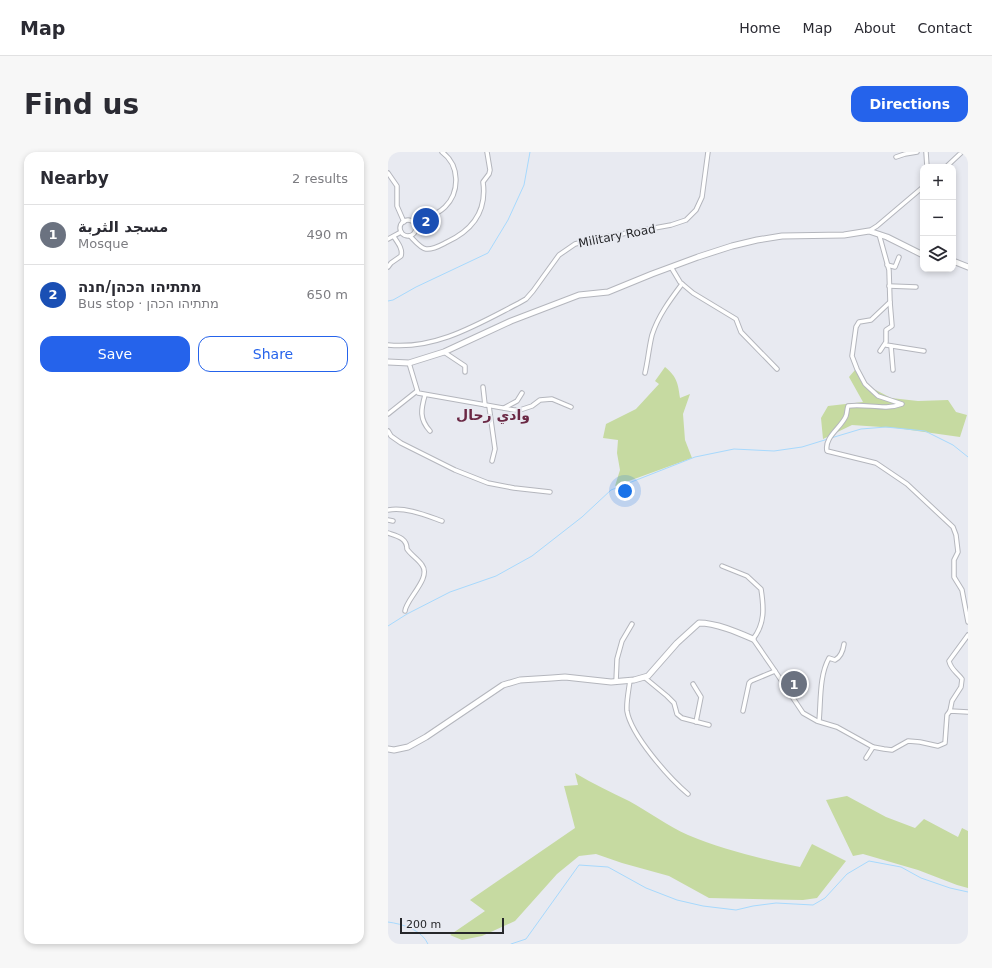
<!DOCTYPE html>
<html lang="en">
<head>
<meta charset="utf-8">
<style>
	body { margin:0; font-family:"DejaVu Sans",Vazirmatn,Heebo,sans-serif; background:#f7f7f7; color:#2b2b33 }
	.controls { position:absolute; right:12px; top:12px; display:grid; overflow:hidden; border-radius:8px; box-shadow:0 2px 6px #0003 }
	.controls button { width:36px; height:36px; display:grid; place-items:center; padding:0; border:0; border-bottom:1px solid #e1e1e2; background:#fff; color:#2b2b33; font:20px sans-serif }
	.scale { position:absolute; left:12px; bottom:10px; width:104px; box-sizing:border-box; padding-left:4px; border:2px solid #26272a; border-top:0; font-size:11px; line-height:14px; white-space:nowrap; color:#26272a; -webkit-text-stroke:3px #e8eaf1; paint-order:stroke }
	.you { position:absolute; left:237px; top:339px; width:14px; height:14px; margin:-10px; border:3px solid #fff; border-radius:50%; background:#1a73e8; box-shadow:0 0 0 6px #1a73e833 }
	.badge { display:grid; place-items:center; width:26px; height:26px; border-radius:50%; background:#2563eb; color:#fff; font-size:13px; font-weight:700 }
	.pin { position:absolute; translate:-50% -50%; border:2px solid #fff; box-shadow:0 1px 4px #0006 }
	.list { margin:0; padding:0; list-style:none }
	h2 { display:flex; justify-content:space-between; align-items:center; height:52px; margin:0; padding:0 16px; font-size:17px }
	h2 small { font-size:13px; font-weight:400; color:#7c7c81 }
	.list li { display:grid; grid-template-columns:26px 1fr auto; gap:12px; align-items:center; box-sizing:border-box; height:60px; padding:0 16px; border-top:1px solid #e1e1e2 }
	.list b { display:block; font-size:15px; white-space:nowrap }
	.list p { margin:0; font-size:13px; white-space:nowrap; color:#7c7c81 }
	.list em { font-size:13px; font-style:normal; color:#7c7c81 }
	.actions { display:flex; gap:8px; padding:12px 16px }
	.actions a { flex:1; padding:9px 0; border:1px solid #2563eb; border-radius:12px; text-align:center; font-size:14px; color:#2563eb }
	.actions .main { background:#2563eb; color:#fff }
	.icon { flex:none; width:22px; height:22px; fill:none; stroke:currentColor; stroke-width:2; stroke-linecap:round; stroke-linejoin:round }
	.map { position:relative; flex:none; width:580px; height:792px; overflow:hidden; border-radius:12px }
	header { display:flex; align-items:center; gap:24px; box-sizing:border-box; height:56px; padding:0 20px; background:#fff; border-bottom:1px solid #e1e1e2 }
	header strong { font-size:19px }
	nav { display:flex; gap:22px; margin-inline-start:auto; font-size:14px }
	.intro { display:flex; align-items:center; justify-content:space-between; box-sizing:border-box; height:96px; padding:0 24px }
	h1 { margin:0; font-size:28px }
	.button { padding:10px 18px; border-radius:12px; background:#2563eb; color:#fff; font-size:14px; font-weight:700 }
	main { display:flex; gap:24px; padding:0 24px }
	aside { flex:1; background:#fff; border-radius:12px; box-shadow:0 2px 6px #0003 }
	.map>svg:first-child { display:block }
</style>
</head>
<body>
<header>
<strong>Map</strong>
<nav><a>Home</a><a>Map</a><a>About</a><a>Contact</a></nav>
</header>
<div class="intro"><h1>Find us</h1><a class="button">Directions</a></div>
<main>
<aside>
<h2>Nearby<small>2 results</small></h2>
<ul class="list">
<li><span class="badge" style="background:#6b7280">1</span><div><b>مسجد الثربة</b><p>Mosque</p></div><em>490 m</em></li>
<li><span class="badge" style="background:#1a4fb4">2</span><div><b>מתתיהו הכהן/חנה</b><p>Bus stop · מתתיהו הכהן</p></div><em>650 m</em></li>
</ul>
<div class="actions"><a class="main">Save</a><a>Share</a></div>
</aside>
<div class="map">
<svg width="580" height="792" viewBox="0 0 580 792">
	<rect width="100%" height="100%" fill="#e8eaf1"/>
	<g fill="#c6daa1">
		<path d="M277,215C289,225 290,231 292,246L302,242L295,262L297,288L304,306L227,334L232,318L229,301L230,288L215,286L218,272L248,257L271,232L267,229Z"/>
		<path d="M467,218L482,235L503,246L530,249L560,248L568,260L579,263L572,285L508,276L464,273L435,287L433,266L440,254L475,250L461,225Z"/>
		<path d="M187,621C205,632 223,640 241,649C261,660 280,674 300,683C336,698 374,707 412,715L424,692L458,709L429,746L415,748L321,746L281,724L234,711L208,702L191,704L169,722L127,769L94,784L74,788L62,783L97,759L82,748L187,676L176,634L190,633Z"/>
		<path d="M459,644L498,665L527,676L536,667L570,685L574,676L580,679V736L569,733L530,718L475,702L465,704L438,648Z"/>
	</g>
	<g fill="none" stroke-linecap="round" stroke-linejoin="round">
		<g stroke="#a7d9fd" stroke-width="1">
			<path d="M0,149L5,148L28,135L100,101L120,68L136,33L142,0"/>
			<path d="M443,286L473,277L498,275L537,279L565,293L580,305"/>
			<path d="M0,474L19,462L62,440L108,424L144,404L194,365L223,338L307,305L346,297L386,299L414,295L440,287"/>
			<path d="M0,770C15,772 34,778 40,792"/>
			<path d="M123,792L138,787L191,713L220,715L258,736L289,748L315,754L348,758L365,754L388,751L425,753L437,746L459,722L481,709L513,715L533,726L562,736L580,740"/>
		</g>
		<g stroke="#b4b6bd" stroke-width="5.5">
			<g id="street">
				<path d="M538,0L539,15"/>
				<path d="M508,5L517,2L529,0"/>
				<path d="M558,15L574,0"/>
				<path d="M0,21L9,34V54L16,70"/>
				<circle cx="20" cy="76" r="8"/>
				<path d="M27,72C37,67 49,63 57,55C72,40 72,13 54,0"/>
				<path d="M481,79L489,74L535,35"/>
				<path d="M491,82L501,118L502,150L483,168L471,170L468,175L464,204L469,217L477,232L490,244L514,252C496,259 478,251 460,254C459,257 459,261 458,264C453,276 436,285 439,299L488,311L519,332L565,375L568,383L570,400L566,408V425L574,438L580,470"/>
				<path d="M22,84C26,88 32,96 38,97C45,98 53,93 59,90C85,78 99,59 95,30L101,22L102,18L99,0"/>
				<path d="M0,87L13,80"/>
				<path d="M499,113L507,115L511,105"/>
				<path d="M0,115L3,111L13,104C15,97 10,91 6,85"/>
				<path d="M283,115L292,130L305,141L348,167L353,180L389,217"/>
				<path d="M501,134L528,135"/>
				<path d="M0,193C48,198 90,172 131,151L138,147L145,139L171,103L187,92L206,87L283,73L298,68L308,58L314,45L320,0"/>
				<path d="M498,193L536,199"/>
				<path d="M503,194L505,218"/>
				<path d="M492,199L498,190V178L504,174L502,150"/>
				<path d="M56,200L77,214V220"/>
				<path d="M21,211L30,241L126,258H132L144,254L152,248L164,247L183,255"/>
				<path d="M257,221C260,208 261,195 264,183C270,164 282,148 294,132"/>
				<path d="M95,235L97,253"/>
				<path d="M37,243C33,257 31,267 42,279"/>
				<path d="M101,254L107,297L104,309"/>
				<path d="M116,256L129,249L134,241"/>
				<path d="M0,262L29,239"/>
				<path d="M0,279L3,284L13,291L67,318L100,331L126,336L162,340"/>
				<path d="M0,358C18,355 37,363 54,369"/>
				<path d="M0,368L5,369"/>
				<path d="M0,381C9,384 19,386 19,397C23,403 30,407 34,413C44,426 18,447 17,459"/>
				<path d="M334,414L359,424L373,437C376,456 377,472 365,487L385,516L415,561L429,569L449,575L485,595L496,597L504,598L520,589L532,590L550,594L557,591L559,563L562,559L580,560"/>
				<path d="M256,525L279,544L286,551L289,562L294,566L321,573"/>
				<path d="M242,528C241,537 238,550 239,559C243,583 281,626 300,642"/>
				<path d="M228,530L229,507L234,489L244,472"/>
				<path d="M305,532L313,545L308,570"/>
				<path d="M355,559L361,531L363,529L387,519"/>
				<path d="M562,559L564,549L573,535L574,527C569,520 563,518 561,509L580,483"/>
				<path d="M431,569C433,549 431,524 441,506L447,508C453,505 455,499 456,492"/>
				<path d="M478,606L485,595"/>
			</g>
		</g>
		<g stroke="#b4b6bd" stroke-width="7">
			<g id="secondary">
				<path d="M565,109L580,115"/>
				<path d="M0,210L21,211L56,200L123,169L191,143L220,140L264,122L310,105L344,94L369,88L394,84L456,83L481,79L499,85L535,103"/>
				<path d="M0,597L6,598L20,595L38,585L115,533L132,528L164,526L177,525L223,530L246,528L260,524L289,491L311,471C328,471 349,480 365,487"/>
			</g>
		</g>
		<use href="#street" stroke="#fff" stroke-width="3.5"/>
		<use href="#secondary" stroke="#fff" stroke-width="5"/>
	</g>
	<g text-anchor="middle" stroke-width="4" stroke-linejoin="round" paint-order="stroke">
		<g font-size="12" fill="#26272a" stroke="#e8eaf1">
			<text transform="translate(229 84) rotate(-11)" y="4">Military Road</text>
		</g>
		<g font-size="14" font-weight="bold" fill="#6a2844" stroke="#e8eaf1">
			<text x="105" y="268">وادي رحال</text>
		</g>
	</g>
</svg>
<div class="controls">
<button>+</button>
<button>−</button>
<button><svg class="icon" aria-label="layers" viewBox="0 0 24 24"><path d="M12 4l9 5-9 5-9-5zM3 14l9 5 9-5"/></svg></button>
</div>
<div class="scale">200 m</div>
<div class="you"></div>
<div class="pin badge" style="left:406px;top:532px;background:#6b7280">1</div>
<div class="pin badge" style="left:38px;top:69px;background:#1a4fb4">2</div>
</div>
</main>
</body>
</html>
